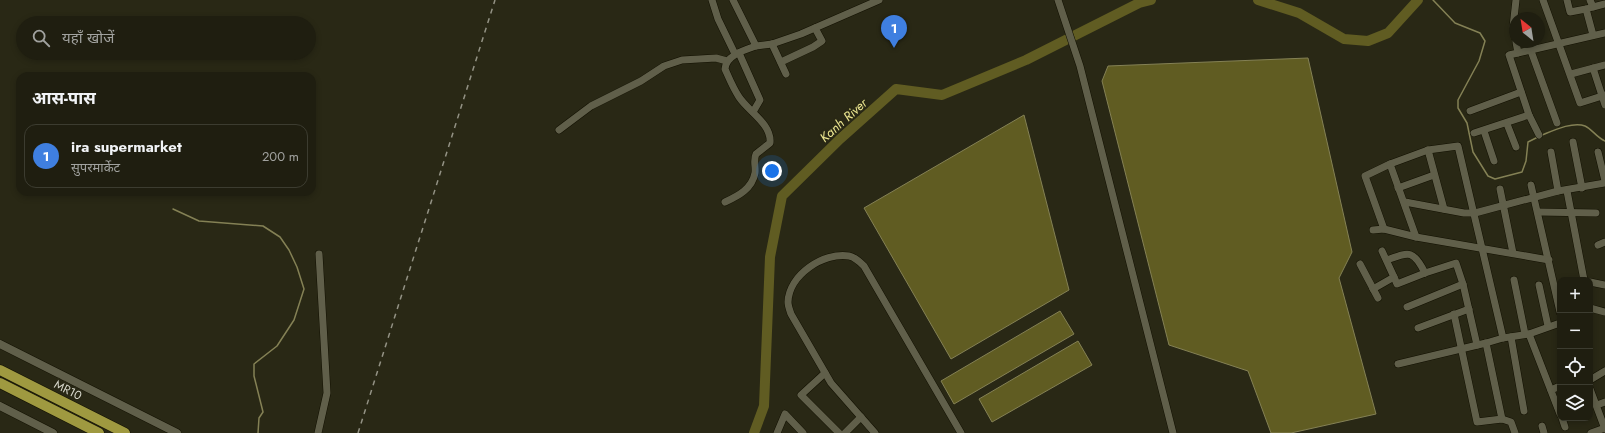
<!DOCTYPE html>
<html lang="hi">
<head>
<meta charset="utf-8">
<style>
	body { margin:0; font-family:Jost,"Noto Sans Devanagari",sans-serif; background:#2c2b1e; color:#f1f3f6 }
	.controls { position:absolute; right:12px; bottom:12px; display:grid; overflow:hidden; border-radius:8px; box-shadow:0 2px 6px #0003 }
	.controls button { width:36px; height:36px; display:grid; place-items:center; padding:0; border:0; border-bottom:1px solid #3c3c30; background:#1f1e10; color:#f1f3f6; font:20px sans-serif }
	.compass { position:absolute; left:1509px; top:12px; width:36px; height:36px; border-radius:50%; background:#1f1e10; box-shadow:0 2px 6px #0003; rotate:330deg }
	.you { position:absolute; left:772px; top:171px; width:14px; height:14px; margin:-10px; border:3px solid #fff; border-radius:50%; background:#1a73e8; box-shadow:0 0 0 6px #1a73e833 }
	.badge { display:grid; place-items:center; width:26px; height:26px; border-radius:50%; background:#8c9099; color:#fff; font-size:13px; font-weight:700 }
	.pin { position:absolute; translate:-50% -33px; filter:drop-shadow(0 1px 2px #0008) }
	.pin::after { content:''; position:absolute; top:21px; width:14px; height:12px; background:inherit; clip-path:polygon(0 0,100% 0,50% 100%) }
	.list { margin:0; padding:0; list-style:none }
	h2 { display:flex; justify-content:space-between; align-items:center; height:52px; margin:0; padding:0 16px; font-size:17px }
	h2 small { font-size:13px; font-weight:400; color:#a1a29f }
	.list li { display:grid; grid-template-columns:26px 1fr auto; gap:12px; align-items:center; box-sizing:border-box; height:64px; margin:0 8px 8px; padding:0 8px; border:1px solid #3c3c30; border-radius:12px }
	.list b { display:block; font-size:15px; white-space:nowrap }
	.list p { margin:0; font-size:13px; white-space:nowrap; color:#a1a29f }
	.list em { font-size:13px; font-style:normal; color:#a1a29f }
	.icon { flex:none; width:22px; height:22px; fill:none; stroke:currentColor; stroke-width:2; stroke-linecap:round; stroke-linejoin:round }
	.map { position:relative; flex:none; width:1605px; height:433px; overflow:hidden }
	.search { position:absolute; background:#1f1e10; box-shadow:0 2px 6px #0003; left:16px; top:16px; width:300px; height:44px; display:flex; align-items:center; gap:10px; box-sizing:border-box; padding:0 14px; border-radius:22px; color:#a1a29f; font-size:15px }
	.panel { position:absolute; background:#1f1e10; box-shadow:0 2px 6px #0003; left:16px; top:72px; width:300px; height:124px; border-radius:12px }
	.map>svg:first-child { display:block }
</style>
</head>
<body>
<div class="map">
<svg width="1605" height="433" viewBox="0 0 1605 433">
	<rect width="100%" height="100%" fill="#292815"/>
	<g fill="#605c22" stroke="#848155">
		<path d="M1308,58L1352,252L1339,278L1376,414L1291,433H1271L1248,371L1169,345L1102,81L1108,66Z"/>
		<path d="M1024,115L1069,290L951,359L864,208Z"/>
		<path d="M1060,311L1074,334L954,404L941,381Z"/>
		<path d="M1078,341L1092,365L992,422L979,399Z"/>
	</g>
	<g fill="none" stroke-linecap="round" stroke-linejoin="round">
		<g stroke="#848155" stroke-width="1.5">
			<path d="M1433,0L1455,23L1480,33L1485,41L1479,61L1458,100V108L1467,123L1473,152L1488,176L1495,179L1522,172L1526,161L1528,142L1538,137"/>
			<path d="M1542,135C1552,131 1573,121 1585,126C1592,129 1596,137 1605,141"/>
			<path d="M173,209L199,221L263,226L280,237L289,250L297,267L304,289L294,320L277,346L254,364V376L263,412L259,418L258,433"/>
		</g>
		<g stroke="#605c22" stroke-width="10">
			<path d="M1258,0L1299,13L1344,39L1368,41L1388,33L1418,0"/>
			<path d="M754,433L764,406L770,257L782,196L840,139L896,89L942,95L1026,60L1139,3L1151,0"/>
		</g>
		<g stroke="#121001" stroke-width="8">
			<g id="minor">
				<path d="M712,0L718,19L735,54"/>
				<path d="M733,0L756,46L772,44L801,34L879,0"/>
				<path d="M1058,0L1080,66L1173,433"/>
				<path d="M1543,0L1580,103L1605,95"/>
				<path d="M1567,0L1570,12L1586,9"/>
				<path d="M1590,0L1593,7L1586,9L1593,35"/>
				<path d="M1593,7L1605,4"/>
				<path d="M1515,37L1513,27L1516,0"/>
				<path d="M1516,42L1518,53"/>
				<path d="M772,44L786,74"/>
				<path d="M1531,51L1557,123"/>
				<path d="M739,53L760,100L753,112"/>
				<path d="M781,62L813,47L822,41L815,28"/>
				<path d="M1593,68L1605,105"/>
				<path d="M1571,74L1605,65"/>
				<path d="M1470,111L1521,92"/>
				<path d="M1507,124L1516,147"/>
				<path d="M559,130L591,106L641,81L664,66L682,60L716,58L727,61"/>
				<path d="M1484,131L1494,161"/>
				<path d="M1474,133L1529,115"/>
				<path d="M1539,135L1529,115L1509,55L1605,33"/>
				<path d="M1573,142L1582,188"/>
				<path d="M1428,150L1444,209"/>
				<path d="M1551,152L1558,191"/>
				<path d="M1598,152L1605,181"/>
				<path d="M1531,185L1560,312"/>
				<path d="M1398,188L1434,175"/>
				<path d="M1500,189L1513,253"/>
				<path d="M1567,191L1584,280"/>
				<path d="M725,202C738,196 752,189 755,173C756,167 753,160 756,154L770,143C772,124 748,111 739,97C733,88 729,78 725,69C726,55 745,50 756,46"/>
				<path d="M1405,202L1464,213H1475L1558,191L1605,183"/>
				<path d="M1538,212L1596,213"/>
				<path d="M1384,229L1365,176L1390,164"/>
				<path d="M1373,230L1384,229L1416,237L1549,260"/>
				<path d="M1416,237L1390,164L1428,150L1458,146L1503,338"/>
				<path d="M1598,245L1605,242"/>
				<path d="M1387,260C1409,252 1413,249 1425,273"/>
				<path d="M1360,264L1378,298"/>
				<path d="M1394,277L1397,284L1425,273L1456,263L1463,284L1477,345"/>
				<path d="M1514,280L1525,334"/>
				<path d="M1590,282L1605,285"/>
				<path d="M1539,285L1548,326"/>
				<path d="M1373,289L1394,277L1382,251"/>
				<path d="M1407,307L1463,284"/>
				<path d="M1590,308L1605,312"/>
				<path d="M1454,314L1477,422L1502,419L1511,422L1515,433"/>
				<path d="M1418,328L1469,309"/>
				<path d="M1529,334L1560,414"/>
				<path d="M1511,337L1524,411"/>
				<path d="M1486,343L1502,419"/>
				<path d="M1398,364L1486,343L1503,338L1529,334L1560,323"/>
				<path d="M825,373L801,395L839,433"/>
				<path d="M1590,380L1605,371"/>
				<path d="M1590,389L1605,429"/>
				<path d="M1551,390L1560,386"/>
				<path d="M1597,405L1605,402"/>
				<path d="M1562,418L1565,427"/>
				<path d="M1542,426L1544,433"/>
				<path d="M318,433L327,393L319,254"/>
				<path d="M777,433L785,414L803,433"/>
				<path d="M845,433L861,417"/>
				<path d="M875,433L831,383L791,314C790,311 788,306 788,302C789,275 823,252 849,256C855,257 860,262 864,266L961,433"/>
				<path d="M1591,433L1605,428"/>
			</g>
		</g>
		<g stroke="#121001" stroke-width="9">
			<g id="tertiary">
				<path d="M0,344L177,433"/>
				<path d="M0,406L53,433"/>
			</g>
		</g>
		<g stroke="#121001" stroke-width="11">
			<g id="primary">
				<path d="M0,370L125,433"/>
				<path d="M0,383L99,433"/>
			</g>
		</g>
		<use href="#minor" stroke="#605f4a" stroke-width="7"/>
		<use href="#tertiary" stroke="#605f4a" stroke-width="8"/>
		<use href="#primary" stroke="#9f9940" stroke-width="10"/>
		<path stroke="#939284" stroke-width="1.5" stroke-dasharray="5 5" stroke-linecap="butt" d="M358,433L495,0"/>
	</g>
	<g text-anchor="middle" stroke-width="4" stroke-linejoin="round" paint-order="stroke">
		<g font-size="12" fill="#d8d8cc" stroke="#292815">
			<text transform="translate(68 390) rotate(27)" y="4">MR10</text>
		</g>
		<g font-size="13" font-style="italic" fill="#eee891" stroke="#292815">
			<text transform="translate(843 120) rotate(-42)" y="5">Kanh River</text>
		</g>
	</g>
</svg>
<div class="controls">
<button>+</button>
<button>−</button>
<button><svg class="icon" aria-label="locate" viewBox="0 0 24 24"><circle cx="12" cy="12" r="6"/><path d="M12 2v4M12 18v4M2 12h4M18 12h4"/></svg></button>
<button><svg class="icon" aria-label="layers" viewBox="0 0 24 24"><path d="M12 4l9 5-9 5-9-5zM3 14l9 5 9-5"/></svg></button>
</div>
<svg class="compass" viewBox="-18 -18 36 36"><path d="M0-13l5 13h-10z" fill="#e53935"/><path d="M0 13l5-13h-10z" fill="#a1a29f"/></svg>
<div class="you"></div>
<div class="pin badge" style="left:894px;top:48px;background:#3f7fe0">1</div>
<div class="search"><svg class="icon" aria-label="search" viewBox="0 0 24 24"><circle cx="10" cy="10" r="6"/><path d="M15 15l6 6"/></svg>यहाँ खोजें</div>
<section class="panel">
<h2>आस-पास<small></small></h2>
<ul class="list">
<li><span class="badge" style="background:#3f7fe0">1</span><div><b>ira supermarket</b><p>सुपरमार्केट</p></div><em>200 m</em></li>
</ul>
</section>
</div>
</body>
</html>
